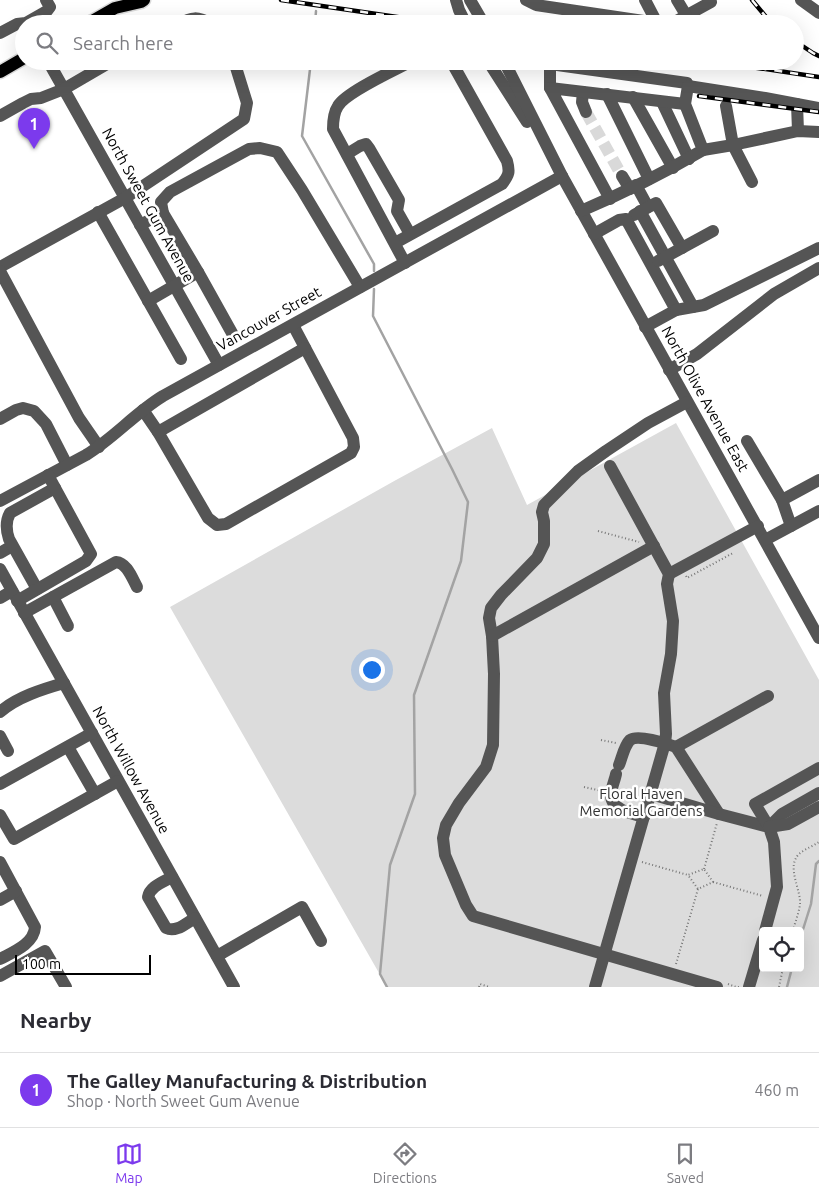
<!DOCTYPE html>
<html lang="en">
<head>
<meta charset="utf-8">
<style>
	body { margin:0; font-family:Ubuntu,sans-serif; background:#f7f7f7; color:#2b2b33 }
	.controls { position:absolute; right:15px; bottom:15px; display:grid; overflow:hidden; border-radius:5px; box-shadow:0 5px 20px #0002 }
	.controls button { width:45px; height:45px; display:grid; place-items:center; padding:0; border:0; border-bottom:1px solid #e1e1e2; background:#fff; color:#2b2b33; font:25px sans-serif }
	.scale { position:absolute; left:15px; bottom:12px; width:136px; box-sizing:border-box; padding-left:5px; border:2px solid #000; border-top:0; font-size:14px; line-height:18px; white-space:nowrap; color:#000; -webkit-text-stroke:4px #fff; paint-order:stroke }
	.you { position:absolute; left:371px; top:669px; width:18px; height:18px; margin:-12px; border:4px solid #fff; border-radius:50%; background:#1a73e8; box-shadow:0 0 0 8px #1a73e833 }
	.badge { display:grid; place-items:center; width:32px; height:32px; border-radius:50%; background:#7c3aed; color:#fff; font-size:16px; font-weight:700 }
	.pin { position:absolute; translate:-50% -41px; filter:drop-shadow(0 1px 2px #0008) }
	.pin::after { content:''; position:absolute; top:26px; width:18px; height:15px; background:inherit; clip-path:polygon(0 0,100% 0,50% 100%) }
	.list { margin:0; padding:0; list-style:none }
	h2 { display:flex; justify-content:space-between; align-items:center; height:65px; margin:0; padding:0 20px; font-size:21px }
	h2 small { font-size:16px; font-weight:400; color:#7c7c81 }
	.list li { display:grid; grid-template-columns:32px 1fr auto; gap:15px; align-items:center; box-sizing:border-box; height:75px; padding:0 20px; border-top:1px solid #e1e1e2 }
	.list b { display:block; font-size:19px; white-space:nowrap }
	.list p { margin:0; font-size:16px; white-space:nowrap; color:#7c7c81 }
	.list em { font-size:16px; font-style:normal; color:#7c7c81 }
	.icon { flex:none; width:28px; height:28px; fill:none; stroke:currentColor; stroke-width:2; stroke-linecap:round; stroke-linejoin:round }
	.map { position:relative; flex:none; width:819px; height:987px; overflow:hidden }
	.search { position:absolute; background:#fff; box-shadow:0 5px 20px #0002; left:15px; right:15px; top:15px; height:55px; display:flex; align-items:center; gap:12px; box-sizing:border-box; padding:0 18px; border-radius:28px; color:#7c7c81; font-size:19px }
	.sheet { height:140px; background:#fff }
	nav { display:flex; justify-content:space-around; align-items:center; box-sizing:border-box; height:70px; border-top:1px solid #e1e1e2; background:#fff; font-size:14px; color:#7c7c81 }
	nav a { display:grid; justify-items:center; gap:2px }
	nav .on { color:#7c3aed }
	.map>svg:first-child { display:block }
</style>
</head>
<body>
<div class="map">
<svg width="819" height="987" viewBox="0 0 819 987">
	<rect width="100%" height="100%" fill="#fff"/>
	<path fill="#dcdcdc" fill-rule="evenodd" d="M676,423L819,680V987H387L170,607L396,480L492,428L527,505ZM763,931H800V968H763Z"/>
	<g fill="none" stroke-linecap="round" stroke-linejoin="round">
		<g stroke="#a3a3a3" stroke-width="2.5">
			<path d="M315,24L316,11"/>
			<path d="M311,61L302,136L374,264V271"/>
			<path d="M374,289L373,316L452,469L468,502L461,561L414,695L415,794L390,865L380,974L387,987"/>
			<path d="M800,939L811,904L816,864L819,861"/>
			<path d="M787,987L792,968"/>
		</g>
		<path stroke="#d9d9d9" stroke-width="12" stroke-dasharray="12 6" stroke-linecap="butt" d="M586,112L622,176"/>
		<g stroke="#dbdbdb" stroke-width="15">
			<g id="major">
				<path d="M87,24L115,8L141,2L144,0"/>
				<path d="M0,72L24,58"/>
			</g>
		</g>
		<g stroke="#777" stroke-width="2" stroke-dasharray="1 2.5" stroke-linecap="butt">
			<path d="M598,531L639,542"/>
			<path d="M686,576L687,578L733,553"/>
			<path d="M601,740L616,743"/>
			<path d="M584,787L602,791"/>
			<path d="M642,862L688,875"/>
			<path d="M704,869L717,823"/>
			<path d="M713,882L763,896"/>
			<path d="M793,931C795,922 799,913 800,904C801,889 786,867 799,854C805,849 813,846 819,842"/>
			<path d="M676,964L698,889L713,882L704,869L688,875L698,889"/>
			<path d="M728,984L736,987H740"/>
			<path d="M479,987L480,984L489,987"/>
			<path d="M779,987L783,968"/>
		</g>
		<g stroke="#555" stroke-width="12">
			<path d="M456,0L459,10L466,24"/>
			<path d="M470,0L484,24"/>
			<path d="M526,0L536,5L657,23L671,24L711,2L710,0"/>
			<path d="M645,0L657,23"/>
			<path d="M677,0L686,15"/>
			<path d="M801,0L819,13"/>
			<path d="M179,24C191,17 198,16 211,24"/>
			<path d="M0,33L17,24L26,23L47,11L50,7L46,0"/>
			<path d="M48,61L219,365"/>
			<path d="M488,61L527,122"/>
			<path d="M504,61L562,176L819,638"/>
			<path d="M550,88V64L687,83L688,86"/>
			<path d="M583,92L582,102L586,112"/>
			<path d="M607,94L649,179"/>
			<path d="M633,97L673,168"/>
			<path d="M662,102L689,159"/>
			<path d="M797,104L798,131"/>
			<path d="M726,106L733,145L752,182"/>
			<path d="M0,116L23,103L31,99L41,98L64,89L112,61"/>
			<path d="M703,150L733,145L798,131L819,132"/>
			<path d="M347,154L360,146L366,144L369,148L399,200L397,211L410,234"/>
			<path d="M622,176L630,189"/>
			<path d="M636,185L648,207"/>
			<path d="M610,199L550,88L685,104"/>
			<path d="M581,211C623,193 664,173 703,150L685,104L688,86L765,98L819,108"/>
			<path d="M640,211L693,307"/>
			<path d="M98,212L181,359"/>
			<path d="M163,213L198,272L232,333"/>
			<path d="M634,215L656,203L682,248"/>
			<path d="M140,225L163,213L161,202L170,192L249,149L260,148L277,152L302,190L360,287"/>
			<path d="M594,234L619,220L626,219L676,310L645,327"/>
			<path d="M395,243L502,184C509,175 510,172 507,161L451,61"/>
			<path d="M658,261L713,231"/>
			<path d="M405,263L333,129C333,122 334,112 338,106C346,92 395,70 412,61"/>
			<path d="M0,267L125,198L244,119L247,103L234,61"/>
			<path d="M0,271L79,418L99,447"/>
			<path d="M148,301L198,272"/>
			<path d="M676,310L704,305L819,248"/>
			<path d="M669,370L697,354L774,294L819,268"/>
			<path d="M687,402L648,423L606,451L578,471L544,505L542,512L544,521V544L537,558L501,595L491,608L489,618L492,636L494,674L493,745L486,767L459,803L446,825L443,838L445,855L466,905L473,916L717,987"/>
			<path d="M143,410L158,432L208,518L217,525L226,524L351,453L354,447L353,438L293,325"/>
			<path d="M0,419L16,410L23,408L34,411L46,424L67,465"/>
			<path d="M158,432L305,348"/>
			<path d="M747,441L782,500L819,480"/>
			<path d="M782,500L791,526"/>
			<path d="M0,501L86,455C114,438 135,413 163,396L562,176"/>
			<path d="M765,540L819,511"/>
			<path d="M0,553L12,546"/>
			<path d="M0,569L234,987"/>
			<path d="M669,574L758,526"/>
			<path d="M37,589L9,539C6,530 5,522 10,513L55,488"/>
			<path d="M53,597L68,626"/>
			<path d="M0,598L12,591"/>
			<path d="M17,601L86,561L91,554L48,475"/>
			<path d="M24,613L116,562C127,563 132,578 137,587"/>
			<path d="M492,636L654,546"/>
			<path d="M0,712C17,697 43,689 64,683"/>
			<path d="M0,736L8,751"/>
			<path d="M68,747L95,794"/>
			<path d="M676,747L768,696"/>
			<path d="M619,765C622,758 624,746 630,740C638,734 667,744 676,747L719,814"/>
			<path d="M616,774C615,780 611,788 611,795C611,810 633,814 644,817"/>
			<path d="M0,784L92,733"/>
			<path d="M651,794L719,814L769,827L774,842L777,887L765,931"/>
			<path d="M0,815L14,839L118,781"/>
			<path d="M769,827L755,804L819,768"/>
			<path d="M769,827L782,814L819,793"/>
			<path d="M769,827L788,824L819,807"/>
			<path d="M0,862L35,927C34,944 13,952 0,959"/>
			<path d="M172,877C164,882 150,886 148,897L166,928C176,933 186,923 195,918"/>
			<path d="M0,900L16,891"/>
			<path d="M217,956L302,907L321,941"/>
			<path d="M0,976L45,951L66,987"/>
			<path d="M595,987L665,743L666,734L664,693L671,654L673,621L667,584L669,574L610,466"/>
			<path d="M749,987L763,940"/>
		</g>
		<use href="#major" stroke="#000" stroke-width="12"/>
		<g stroke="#000" stroke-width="4.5">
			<g id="rail">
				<path d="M281,0L445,24"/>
				<path d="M752,0L766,17L774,24"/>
				<path d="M795,41L813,53L819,56"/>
				<path d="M711,61L819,77"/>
				<path d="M699,96L819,112"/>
			</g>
		</g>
		<use href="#rail" stroke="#fff" stroke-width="2.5" stroke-dasharray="8" stroke-linecap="butt"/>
	</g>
	<g text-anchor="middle" stroke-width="5" stroke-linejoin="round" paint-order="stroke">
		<g font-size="15" fill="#000" stroke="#fff">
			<text transform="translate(148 205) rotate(61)" y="5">North Sweet Gum Avenue</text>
			<text transform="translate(269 319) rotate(-29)" y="5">Vancouver Street</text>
			<text transform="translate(705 399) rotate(61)" y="5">North Olive Avenue East</text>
			<text transform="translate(131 770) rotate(61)" y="5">North Willow Avenue</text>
		</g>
		<g font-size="15" fill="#333" stroke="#fff">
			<text x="641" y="799">Floral Haven<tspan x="641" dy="17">Memorial Gardens</tspan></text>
		</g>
	</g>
</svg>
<div class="controls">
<button><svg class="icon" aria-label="locate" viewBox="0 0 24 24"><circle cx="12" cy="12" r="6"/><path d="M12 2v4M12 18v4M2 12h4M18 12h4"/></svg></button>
</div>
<div class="scale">100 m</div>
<div class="you"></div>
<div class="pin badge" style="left:34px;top:149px">1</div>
<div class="search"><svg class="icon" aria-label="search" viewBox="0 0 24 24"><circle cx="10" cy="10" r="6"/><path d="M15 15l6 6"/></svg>Search here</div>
</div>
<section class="sheet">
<h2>Nearby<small></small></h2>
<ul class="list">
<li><span class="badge">1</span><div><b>The Galley Manufacturing &amp; Distribution</b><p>Shop · North Sweet Gum Avenue</p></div><em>460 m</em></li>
</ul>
</section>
<nav>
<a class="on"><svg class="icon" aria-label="map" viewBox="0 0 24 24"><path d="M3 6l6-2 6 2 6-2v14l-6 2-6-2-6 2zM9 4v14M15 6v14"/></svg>Map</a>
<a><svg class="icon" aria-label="directions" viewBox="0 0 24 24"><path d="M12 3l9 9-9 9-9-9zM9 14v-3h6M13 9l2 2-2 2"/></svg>Directions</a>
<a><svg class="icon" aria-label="saved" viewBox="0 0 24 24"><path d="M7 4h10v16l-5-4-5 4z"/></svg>Saved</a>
</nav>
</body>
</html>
